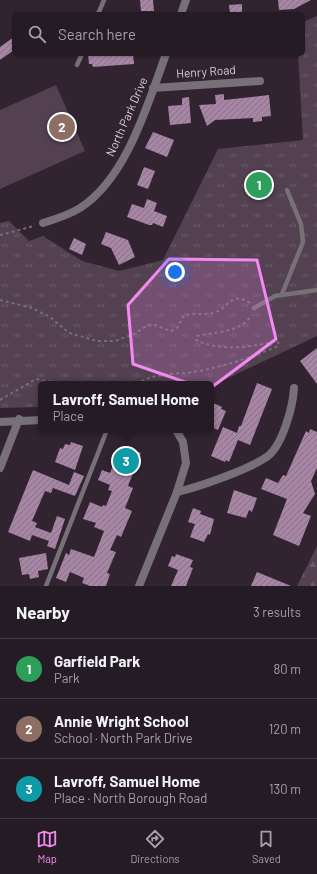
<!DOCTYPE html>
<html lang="en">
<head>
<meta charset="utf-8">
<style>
	body { margin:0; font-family:Barlow,sans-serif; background:#312831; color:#f1f3f6 }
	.you { position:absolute; left:175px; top:272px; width:14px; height:14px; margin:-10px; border:3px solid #fff; border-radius:50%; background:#1a73e8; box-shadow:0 0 0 6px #1a73e833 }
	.badge { display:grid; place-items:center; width:26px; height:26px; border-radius:50%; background:#f489f1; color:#fff; font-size:13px; font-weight:700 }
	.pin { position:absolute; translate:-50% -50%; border:2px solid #fff; box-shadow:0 1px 4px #0006 }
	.popup { position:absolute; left:38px; top:381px; width:176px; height:52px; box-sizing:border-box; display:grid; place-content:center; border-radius:6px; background:#251b24; filter:drop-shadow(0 1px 3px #0005); font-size:13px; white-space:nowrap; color:#a3a1a6 }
	.popup b { font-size:15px; color:#f1f3f6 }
	.popup::after { content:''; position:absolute; left:50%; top:100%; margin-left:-8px; border:8px solid transparent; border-top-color:#251b24 }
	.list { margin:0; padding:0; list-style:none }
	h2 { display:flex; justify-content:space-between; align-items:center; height:52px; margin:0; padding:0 16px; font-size:17px }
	h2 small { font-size:13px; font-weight:400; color:#a3a1a6 }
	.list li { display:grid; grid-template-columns:26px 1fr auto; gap:12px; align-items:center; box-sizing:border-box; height:60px; padding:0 16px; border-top:1px solid #423941 }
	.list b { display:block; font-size:15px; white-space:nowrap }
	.list p { margin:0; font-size:13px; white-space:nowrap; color:#a3a1a6 }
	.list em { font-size:13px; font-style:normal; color:#a3a1a6 }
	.icon { flex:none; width:22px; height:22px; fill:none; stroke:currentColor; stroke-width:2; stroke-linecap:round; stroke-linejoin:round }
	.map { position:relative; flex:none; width:317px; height:586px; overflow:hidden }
	.search { position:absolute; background:#251b24; box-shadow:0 1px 3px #0004; left:12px; right:12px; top:12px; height:44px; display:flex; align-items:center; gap:10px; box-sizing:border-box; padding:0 14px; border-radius:6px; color:#a3a1a6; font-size:15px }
	.sheet { height:232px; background:#251b24 }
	nav { display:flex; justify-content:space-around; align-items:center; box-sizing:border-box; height:56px; border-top:1px solid #423941; background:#251b24; font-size:11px; color:#a3a1a6 }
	nav a { display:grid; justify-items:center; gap:2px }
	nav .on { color:#f489f1 }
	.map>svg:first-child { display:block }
</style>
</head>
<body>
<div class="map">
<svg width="317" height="586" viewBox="0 0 317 586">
	<defs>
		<pattern id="grass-tufts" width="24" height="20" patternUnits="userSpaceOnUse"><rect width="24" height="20" fill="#534152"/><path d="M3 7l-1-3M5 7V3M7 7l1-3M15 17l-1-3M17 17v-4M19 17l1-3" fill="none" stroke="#6b5b6a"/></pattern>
		<pattern id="forest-firs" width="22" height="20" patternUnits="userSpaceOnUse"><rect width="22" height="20" fill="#534152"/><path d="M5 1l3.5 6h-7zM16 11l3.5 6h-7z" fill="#6b5b6a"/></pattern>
		<pattern id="building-hatch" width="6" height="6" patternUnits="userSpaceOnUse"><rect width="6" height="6" fill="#a785a5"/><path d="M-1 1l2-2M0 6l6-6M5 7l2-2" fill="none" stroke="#887087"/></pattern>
	</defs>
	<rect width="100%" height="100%" fill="#312430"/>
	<path fill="url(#grass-tufts)" d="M317,16V336L211,386V384H41V407L0,408V223L9,221L29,241L43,236L82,261L119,271L163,260L218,149L303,140L298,54H303V22Z"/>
	<path fill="url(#forest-firs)" d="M317,546V586H297Z"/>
	<path fill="#534152" d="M56,85L85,151L0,189V110Z"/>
	<g fill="url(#building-hatch)">
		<path d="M140,0H153L154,11H141Z"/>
		<path d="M278,0H311L294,9L279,10Z"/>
		<path d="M242,4V14H230L229,5Z"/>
		<path d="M14,37V50L0,60V47Z"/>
		<path d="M88,54H133L134,64L93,67L92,64H89Z"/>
		<path d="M224,94V100L269,95L271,116L262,117V121L253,122V118L215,120L207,126L199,105L216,104L215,95Z"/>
		<path d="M189,97L191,123L170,125L168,106L182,105V98Z"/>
		<path d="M153,132L174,140L167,157L145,148Z"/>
		<path d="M144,167L155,171L148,189L137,185Z"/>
		<path d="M147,199L157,203L154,211L167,216L163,227L153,223L152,225H149L127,217L132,204L144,208Z"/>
		<path d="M106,232L128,240L135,257L119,265L111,248L101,244Z"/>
		<path d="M74,238L86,244L82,255L69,249Z"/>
		<path d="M317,348V384L300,361Z"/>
		<path d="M257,383L272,389L250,445L238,440L229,462L226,460L225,462L211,456L223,427L237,433L239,426H241Z"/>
		<path d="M211,402L222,407L221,409L226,411L218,430L211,427Z"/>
		<path d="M310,429L317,432V468L311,481L315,494L303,513L311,516L299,546L273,535L287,499L261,489L266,478L278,483L283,475L286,476L306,431L309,433Z"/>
		<path d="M71,442L83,446L75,470L55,462L60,448L63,449L65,444L70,445Z"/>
		<path d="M123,446L141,453L128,486L133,488L125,508L132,511L121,537L117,535L110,550L116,552L107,573L110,574L106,586H90L82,583L84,578L70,572L66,582L56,578L66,553L69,555L71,549L94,557L104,531L94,527L96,523L83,519L90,502L102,507L103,505L106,506L112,491L108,490L110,485L98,480L102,470L110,473L116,457L118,458Z"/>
		<path d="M33,470L69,485L74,472L84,476L75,496L53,488L51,493L45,491L32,521L37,523L35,527L51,533L57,516L65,519L55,549L47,546L49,541L32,535L30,541L8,532Z"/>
		<path d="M234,490L257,498L252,512L249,510L246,518L227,513Z"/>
		<path d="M193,508L201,511L200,514L214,519L210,535L208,534L204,542L190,537L195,524L188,522Z"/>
		<path d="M46,553L48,569L38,571L39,577L30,579L29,574L22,575L19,558Z"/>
		<path d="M176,554L193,560L190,567L193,568L186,586H171L178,570L168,566L172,556L175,557Z"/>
		<path d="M257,572L291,586H251Z"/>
	</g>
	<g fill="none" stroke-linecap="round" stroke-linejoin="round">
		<g stroke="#786c77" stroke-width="2" stroke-dasharray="3 3" stroke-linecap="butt">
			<path d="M0,235L34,226"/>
			<path d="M0,300L32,308L50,317L69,333L97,341H115L134,334L148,325H155L171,331L177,328L184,315C194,313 204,315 213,313C229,309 230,290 250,303"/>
			<path d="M136,384C162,370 173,376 199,371C226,366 251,357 276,347L279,344L277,341C252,347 220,352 196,340L197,336C216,331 239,334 252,315"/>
			<path d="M0,400L36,379L63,384"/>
		</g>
		<g stroke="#777076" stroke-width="4.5">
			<path d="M98,14L104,0"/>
			<path d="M77,65L82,54"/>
			<path d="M282,294L303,242L301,224L287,190"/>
			<path d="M254,308L275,296L317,290"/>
			<path d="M46,586L107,430"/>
		</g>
		<g stroke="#777076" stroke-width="8">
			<path d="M181,14L186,0"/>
			<path d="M153,88L260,81"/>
			<path d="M43,223C56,219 69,215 80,208C127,178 148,103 166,54"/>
			<path d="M0,422L41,420"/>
			<path d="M0,468L19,419"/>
			<path d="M177,492C199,487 250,469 268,456C283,444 293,406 294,388"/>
			<path d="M139,586L177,492L186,463L183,442L176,430"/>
		</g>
	</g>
	<path fill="#f489f1" fill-opacity="0.2" stroke="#f489f1" stroke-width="3" stroke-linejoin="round" d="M169,259L257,260L276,339L208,390L133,364L128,305Z"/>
	<g text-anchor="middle" stroke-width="4" stroke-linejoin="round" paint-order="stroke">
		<g font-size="12" fill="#d8cfd7" stroke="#312430">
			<text transform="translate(206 72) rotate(-4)" y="4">Henry Road</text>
			<text transform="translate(127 117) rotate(-66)" y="4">North Park Drive</text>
		</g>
	</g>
</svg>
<div class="you"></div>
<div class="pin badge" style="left:259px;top:185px;background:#2e9e5b">1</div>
<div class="pin badge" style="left:62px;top:127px;background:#8d6e63">2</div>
<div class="pin badge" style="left:126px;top:461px;background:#0f9aa8">3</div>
<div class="popup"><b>Lavroff, Samuel Home</b>Place</div>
<div class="search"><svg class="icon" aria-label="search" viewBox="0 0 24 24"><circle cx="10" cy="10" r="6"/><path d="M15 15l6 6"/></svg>Search here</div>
</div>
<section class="sheet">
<h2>Nearby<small>3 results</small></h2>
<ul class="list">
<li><span class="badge" style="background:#2e9e5b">1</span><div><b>Garfield Park</b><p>Park</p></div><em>80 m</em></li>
<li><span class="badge" style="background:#8d6e63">2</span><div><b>Annie Wright School</b><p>School · North Park Drive</p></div><em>120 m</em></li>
<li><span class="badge" style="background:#0f9aa8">3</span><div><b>Lavroff, Samuel Home</b><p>Place · North Borough Road</p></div><em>130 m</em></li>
</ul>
</section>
<nav>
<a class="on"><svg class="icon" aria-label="map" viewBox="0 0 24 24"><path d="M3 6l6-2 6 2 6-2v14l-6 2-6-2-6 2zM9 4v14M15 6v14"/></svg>Map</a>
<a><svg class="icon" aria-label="directions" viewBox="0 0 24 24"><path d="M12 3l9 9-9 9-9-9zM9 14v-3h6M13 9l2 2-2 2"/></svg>Directions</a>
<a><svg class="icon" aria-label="saved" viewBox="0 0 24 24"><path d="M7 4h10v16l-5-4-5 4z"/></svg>Saved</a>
</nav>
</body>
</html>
